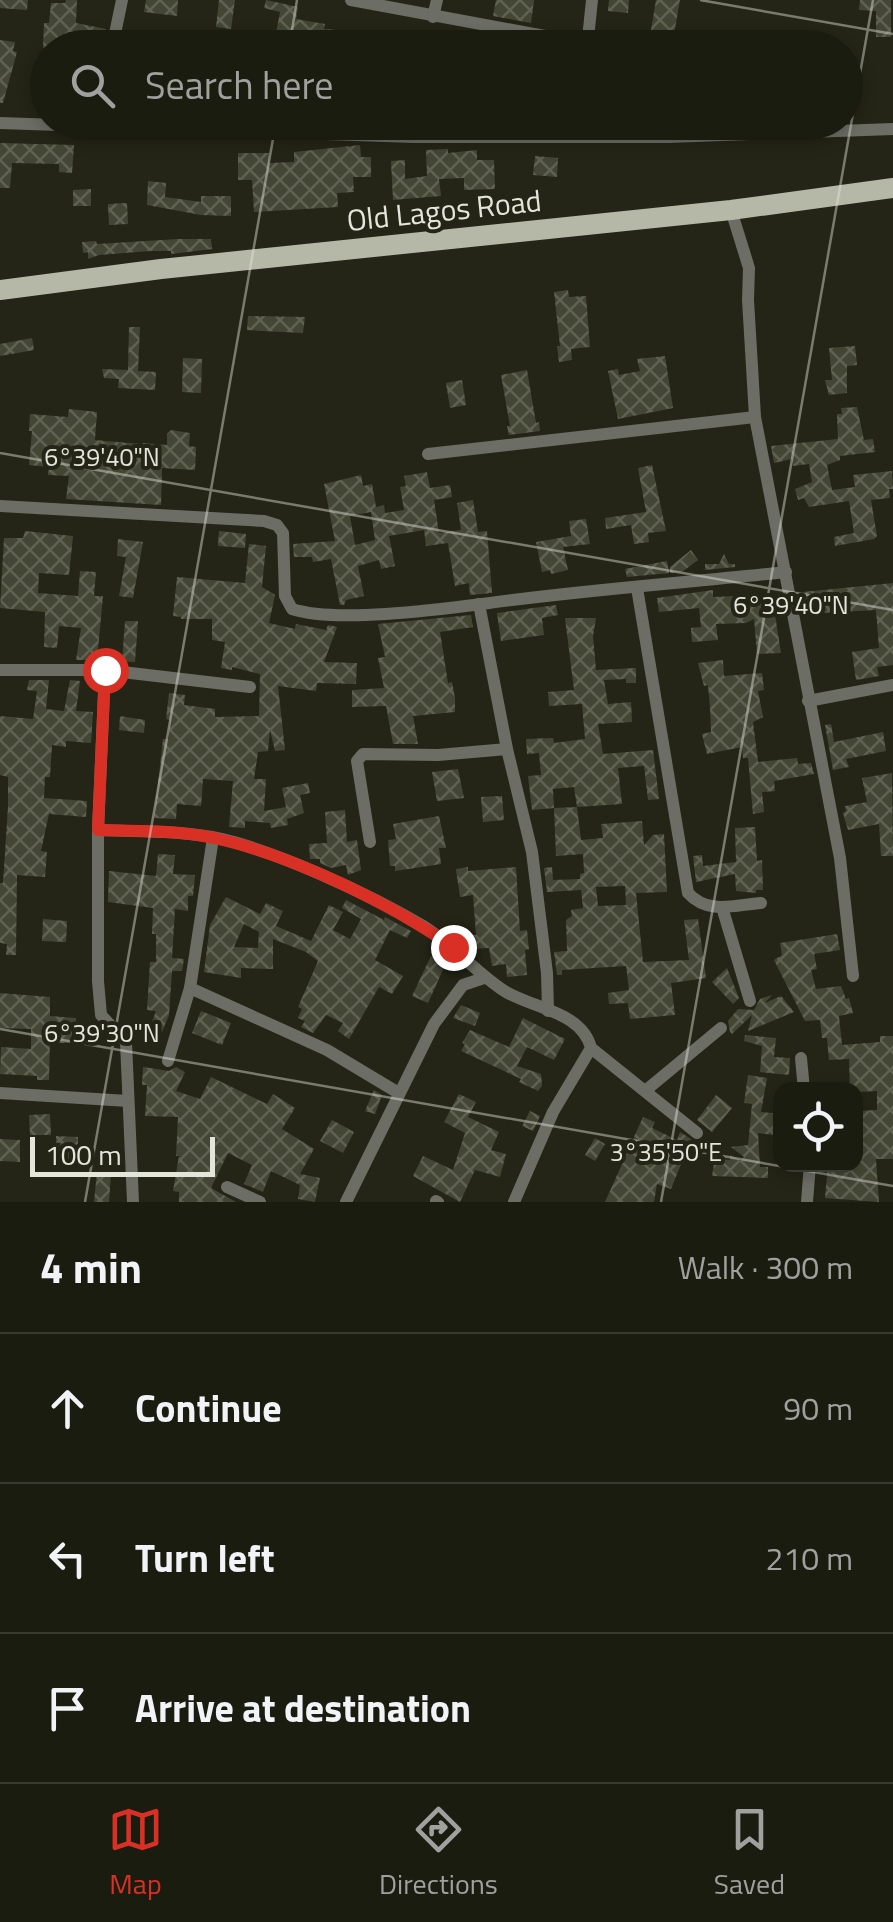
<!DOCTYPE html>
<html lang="en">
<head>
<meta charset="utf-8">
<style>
	body { margin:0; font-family:"Titillium Web",sans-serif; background:#28291e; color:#f1f3f6 }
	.controls { position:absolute; right:30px; bottom:30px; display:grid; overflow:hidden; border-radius:20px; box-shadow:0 5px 15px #0003 }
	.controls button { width:90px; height:90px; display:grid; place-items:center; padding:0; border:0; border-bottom:2px solid #393a30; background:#1b1c10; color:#f1f3f6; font:50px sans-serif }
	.scale { position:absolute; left:30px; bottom:25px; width:185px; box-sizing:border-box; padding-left:10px; border:5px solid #e4e5db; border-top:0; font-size:28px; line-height:35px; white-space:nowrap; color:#e4e5db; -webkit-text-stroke:8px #242516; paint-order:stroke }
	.stop { position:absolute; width:30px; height:30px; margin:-22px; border:8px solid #d93025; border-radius:50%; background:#fff }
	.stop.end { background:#d93025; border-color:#fff; box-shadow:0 2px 10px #0008 }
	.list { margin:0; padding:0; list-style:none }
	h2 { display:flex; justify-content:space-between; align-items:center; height:130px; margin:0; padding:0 40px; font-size:42px }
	h2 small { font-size:32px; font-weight:400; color:#a0a19f }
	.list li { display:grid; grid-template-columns:65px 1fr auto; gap:30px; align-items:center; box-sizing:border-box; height:150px; padding:0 40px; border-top:2px solid #393a30 }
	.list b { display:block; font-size:38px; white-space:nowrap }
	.list em { font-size:32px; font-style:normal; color:#a0a19f }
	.icon { flex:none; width:55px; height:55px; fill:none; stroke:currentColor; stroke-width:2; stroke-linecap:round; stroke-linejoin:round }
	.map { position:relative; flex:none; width:893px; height:1202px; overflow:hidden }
	.search { position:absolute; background:#1b1c10; box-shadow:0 5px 15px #0003; left:30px; right:30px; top:30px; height:110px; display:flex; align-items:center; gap:25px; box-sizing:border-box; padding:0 35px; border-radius:55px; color:#a0a19f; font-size:38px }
	.sheet { height:580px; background:#1b1c10 }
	nav { display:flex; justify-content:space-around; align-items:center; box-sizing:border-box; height:140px; border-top:2px solid #393a30; background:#1b1c10; font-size:28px; color:#a0a19f }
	nav a { display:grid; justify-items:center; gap:5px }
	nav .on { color:#d93025 }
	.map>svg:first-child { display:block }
</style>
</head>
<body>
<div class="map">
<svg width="893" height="1202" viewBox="0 0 893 1202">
	<defs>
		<pattern id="building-cross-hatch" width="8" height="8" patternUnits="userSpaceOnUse" patternTransform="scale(2.5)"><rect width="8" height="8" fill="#444635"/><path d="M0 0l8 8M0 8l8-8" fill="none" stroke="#5f6152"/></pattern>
	</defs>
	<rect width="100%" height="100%" fill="#242516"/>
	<g fill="url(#building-cross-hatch)" fill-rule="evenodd">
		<path d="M0,0H28L27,10L0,8Z"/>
		<path d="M66,0H77L76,23L106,29L102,48H43L44,23H49L51,3H65Z"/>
		<path d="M146,0H178L177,16L144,12Z"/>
		<path d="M219,0H235L231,29L216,27Z"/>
		<path d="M266,0L298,7L296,19L325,24L324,29L412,36L411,48H238L241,31L269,36L270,32L276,33L280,12L264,8Z"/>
		<path d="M496,0H534L531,23L493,16Z"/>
		<path d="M609,0H629L628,13L608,11Z"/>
		<path d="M656,0H680L672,46L649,42Z"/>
		<path d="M860,0H891V37H876V11L859,10Z"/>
		<path d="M137,30L170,34L168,48L135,46Z"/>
		<path d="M625,32L644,35L643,47L624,45Z"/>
		<path d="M0,40L15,42L13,51L17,52L3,103H0Z"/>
		<path d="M0,143L74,145L72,173L59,172V164L12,163L10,188H0Z"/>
		<path d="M360,145L361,157H371V177H353L354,192L337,193L338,207L254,212L252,180H238V153H269V163L294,162V152Z"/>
		<path d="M448,149V153L477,150V160H494L495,189L464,190V178L439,179L441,196L393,200L391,161L405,160V179L427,176L426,150Z"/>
		<path d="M535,156L558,158L557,177L533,175Z"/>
		<path d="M148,181L166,183L165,197L201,202V196H231V216L201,215L147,205Z"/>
		<path d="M91,189V206H73V190Z"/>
		<path d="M127,203L128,224L109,225L108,204Z"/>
		<path d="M178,239H211L212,249L171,254V251H150L99,255L88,259V252L83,253L82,242L96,241L97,244Z"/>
		<path d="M568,290L569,297L586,296L590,347L571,349L572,360L559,362L557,346H560L554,292Z"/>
		<path d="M248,316L305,317L303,333L247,330Z"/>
		<path d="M129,327H140L138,371L156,372L155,390L118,388L119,379L104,378L102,369L128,370Z"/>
		<path d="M32,338L34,350L0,356V344Z"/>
		<path d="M855,346L857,365L847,366V393L829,395L825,380H832L829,348Z"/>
		<path d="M665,356L673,408L618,419L608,371L618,369L619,375L640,371L637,359Z"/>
		<path d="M183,358L202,359L201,393L182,392Z"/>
		<path d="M527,370L536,423L539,422L540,431L509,435L507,426H510L501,375Z"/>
		<path d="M462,380L466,405L450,408L446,383Z"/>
		<path d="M857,407L864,440L873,439L875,452L840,456V460L827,465L832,490L855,487L853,475L892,471L893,489H889L890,498L871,500L877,536L874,539L835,546L834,537L854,533L849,501L809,507L804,498L798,500L795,489L812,482L809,464L793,466L792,459L774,463L771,446L838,439L837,414H842L841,408Z"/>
		<path d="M69,409L97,412L95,440L140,444L142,449L143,443L167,445V434L171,430L190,433L189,446L196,447L195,470L162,468L161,505L66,499L69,476L48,475L49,467L29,465L32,431H29L30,414L68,417Z"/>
		<path d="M652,465L666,531L648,533L649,542L634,544L631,525L606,529L605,518L646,512L638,468Z"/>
		<path d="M427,472L430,488L450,485L452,497L434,500L439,533L461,530L457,503L473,500L478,532L487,531L492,593L470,595L469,583L455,586L448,543L426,546L424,530L389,536L395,566L381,569L379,560L358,566L364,596L346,600L344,605H340L331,559L313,562L312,557H294L293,544L335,541L324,484L361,475L363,486L372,484L376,507L384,505L385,513L404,510L400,487L406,486L404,476ZM371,512L375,540L355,545L350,516Z"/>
		<path d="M586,519L590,544L563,547L568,570L551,574L550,570L542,572L536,542L571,536L569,521Z"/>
		<path d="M25,531L73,536L69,575L39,573L38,593L78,596L80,571L96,572L94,596H103L97,660H76L81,628L59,626L57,648L44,647L45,612L0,608L4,538H23Z"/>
		<path d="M219,531L246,534L245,548L218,546Z"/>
		<path d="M118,539L143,542L133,598L119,596L126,557L117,556Z"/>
		<path d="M249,544L266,546L262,587L275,595L269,623L295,629L296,624L326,630L328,625L337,627L324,662L357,663L356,684L317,683L316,691L278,686L285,750L275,751L270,730L268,751L258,752L254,779H266L264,811L286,807L282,788L308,783L310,793L300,795L304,813L287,819L288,825L271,828L270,823L245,821V828L229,827L233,781L203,779L201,806L177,804L176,819L154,818L163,739H169L170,720L166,719L169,693L185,695L184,705L215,709V717L259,716L260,674L232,667V670L221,668L225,642L212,640V619H181V617L173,616L177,577L245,583Z"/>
		<path d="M691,550L698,560L682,572L670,573V567Z"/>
		<path d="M724,554L729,564H735V567L705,570V564H719Z"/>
		<path d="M667,561L669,573L627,577L625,569Z"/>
		<path d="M893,583V665L877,667L879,676L856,680L852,652L879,648L876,610L803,614L800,599L804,598L803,592Z"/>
		<path d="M713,590V597L736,596V602H773L781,653L757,654L754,619L746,623L716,624L718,640L692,642L691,628L701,627L699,608L659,612L657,598Z"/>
		<path d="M556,605L558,615L542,618L544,635L501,641L497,613Z"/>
		<path d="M471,615L473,627L440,632L448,683L452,682L455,698V712L413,716L418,744H393L386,706L352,707V690L384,688L378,658L385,657L378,624Z"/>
		<path d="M565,618H596L593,636L596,670L636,668V683H626V679L604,680L608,704L631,702L632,722L598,724L603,754L653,750L659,799L648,800L644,766L618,768L622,804L577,807L574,787L553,789L554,808L577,807L581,840L603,838L601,824L642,821L644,845L653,835L664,834L667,892L636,893L643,962L689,960L684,920L698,919L706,978L671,983L675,1015L630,1019L628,1003L609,1004L608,993L629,990L626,966L562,970V975H557L554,952L567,951L566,920L572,916L571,910L583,908L581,890L547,892L544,868L552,867L553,880L580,879V874L584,873L583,854L556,856L554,808L532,810L528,776L541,775L539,753L527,754L526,739L553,738L554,743L585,739L582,704L549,706L548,692L574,690ZM625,886L626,905L598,906L596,887Z"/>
		<path d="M125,621H138L135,662L122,661Z"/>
		<path d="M723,660L724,676L762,673L764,690L758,691L763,717L753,722L758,762L797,758L798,764L811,763L814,774L774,781L775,791L762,792L764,812L753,814L748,758H743L742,747L707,754L702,734L711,732L710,708L708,685L704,686L698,663Z"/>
		<path d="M29,680H49L46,709L64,711L70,680L80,681L76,711L93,712L91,743L66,741V747L52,745L50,777H45L44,798L87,801L86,817L49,814L41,851L47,852L45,877L17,875L16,955H6L7,944L0,943V883H3L8,807V777L0,775V716L33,719L37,691L27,690Z"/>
		<path d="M120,716L145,720L144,733L119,730Z"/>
		<path d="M831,724L834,742L883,732L886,751L846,759L849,767L833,770L825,725Z"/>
		<path d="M458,769L464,798L437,801L432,772Z"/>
		<path d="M892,773L893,856H881L879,824L848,830L843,813L846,811L845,806L867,802L862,778Z"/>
		<path d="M502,796L504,820L483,822L481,797Z"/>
		<path d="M345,810L347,842L357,840L361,870L348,875L346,865L331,868L320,863V859H310L309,844L327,843L325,812Z"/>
		<path d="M439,816L446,848H439L441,864L395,871V866H390L388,840L396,839L393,824Z"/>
		<path d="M755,827L757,861L762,860L763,890H756V893L736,891L735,874L696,882L693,856L702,855L703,866L736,862L735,828Z"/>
		<path d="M158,854L175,855L173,874L195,875L193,896H188V911L175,909L172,958L184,959L182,971H172L169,1015L162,1032L150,1027L156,1011L147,1010L150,962H156V934H152L153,908L108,902L109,871L156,876Z"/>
		<path d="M468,867V871L516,867L520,931L527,930L529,949L525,950L527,975L507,977L506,964L492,966L489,948L471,949L470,935H476L473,895L460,897L456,869Z"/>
		<path d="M226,897L260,914L266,903L283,911L276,926L311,941L329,905L343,912L333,930L350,939L361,919L342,908L346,900L384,920L385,917L411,931L407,938L390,930L375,960L403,976L392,994L379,987L349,1039L338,1031L343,1023L326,1015L313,1033L301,1027L305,1021L298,1018L302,1009L298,1007L318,961L306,952L273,939V969L241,968V978L204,972L210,925ZM244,924L259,932L258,948L234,947Z"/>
		<path d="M43,919L67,921L66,942L42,941Z"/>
		<path d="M837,934L840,950L814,954L817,969L811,970L816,989L841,986L846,999L849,998L853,1013L839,1016L842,1045L880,1042V1036H893V1159H876L879,1202L825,1198L828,1164H856L857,1111L877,1110V1091L856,1092V1090H850L849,1059L829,1060L827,1038H822L820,1020L805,1021L774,960L782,955L780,943Z"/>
		<path d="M431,956L446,963L428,1003L412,996Z"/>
		<path d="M727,968L739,998L733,1004L712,982Z"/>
		<path d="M0,993L50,997V1016L76,1018V1043H50L49,1080H37V1076L0,1074L1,1047L31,1049V1029L0,1028Z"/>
		<path d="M772,995L765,1003L781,996L794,1012L748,1031L752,1015L732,1034L730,1032L728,1021L738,1009L754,1010L760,999Z"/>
		<path d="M461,1005L480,1013L475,1026L453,1018Z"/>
		<path d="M201,1011L231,1023L222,1045L192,1033Z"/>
		<path d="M523,1018L565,1039L554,1060L527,1047L517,1066L541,1074L542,1086L538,1091L519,1082L521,1079L461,1051L465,1044L462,1043L470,1030L509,1047Z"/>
		<path d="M745,1035L776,1038L774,1057L790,1058L789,1075L760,1072L762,1046L744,1041Z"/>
		<path d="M143,1067L169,1071L176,1067L185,1072L176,1091L200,1099L211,1077L267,1104L273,1094L295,1108L282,1129L314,1149L300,1174L320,1178L315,1202L298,1199L300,1185L271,1171L263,1192L244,1184L252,1165L228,1153L211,1188L236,1202H179V1192L173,1191L179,1156H176L178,1117L145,1116L147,1085H142Z"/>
		<path d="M748,1075L767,1078L761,1112L780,1114V1136L758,1133L760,1167H768V1178L712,1176L715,1158L730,1160V1155L741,1161L744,1157L731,1147L748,1145L752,1104L744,1103Z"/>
		<path d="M374,1090L382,1095L375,1114L365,1111Z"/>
		<path d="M459,1094L476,1102L468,1117L499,1132L491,1150L506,1154L500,1177L475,1170L460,1202L413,1176L423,1156L453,1170L465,1133L444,1122Z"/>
		<path d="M716,1095L732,1108L712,1132L697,1120Z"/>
		<path d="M530,1111L540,1116L533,1131L522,1126Z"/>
		<path d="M50,1114L51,1135H30L29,1115Z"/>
		<path d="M643,1117L655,1122L652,1128L677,1140L680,1132L697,1143L690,1157H684L671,1189L657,1184L654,1202H605Z"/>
		<path d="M332,1120L354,1132L343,1153L320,1141Z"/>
		<path d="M56,1136L78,1137V1165L56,1164Z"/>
		<path d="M595,1138L605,1144L595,1161L585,1155Z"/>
		<path d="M0,1139L20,1140V1162L0,1161Z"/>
		<path d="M97,1172L111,1174L109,1202H94Z"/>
	</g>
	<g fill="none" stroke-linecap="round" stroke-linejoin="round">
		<g stroke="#6c6d65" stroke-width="12">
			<path d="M351,0L588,44"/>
			<path d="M433,17L437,0"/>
			<path d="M112,48L122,0"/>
			<path d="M587,48L592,0"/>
			<path d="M0,123L413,137H669L893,129"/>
			<path d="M731,210L749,268L748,300L755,417L840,858L853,976"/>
			<path d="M428,454L755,417"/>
			<path d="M0,506L264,521L277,525L283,533L285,596L292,609C334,623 436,610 482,604C582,590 684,583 786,572"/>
			<path d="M637,588L688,893C708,915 734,905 761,903"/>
			<path d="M479,604L507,749L532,852L547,973L548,1011"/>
			<path d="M0,670H105L250,687"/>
			<path d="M105,670L98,830V981L101,1015L126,1042L133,1202"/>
			<path d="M808,701L893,685"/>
			<path d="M98,830C136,831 176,831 212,837C271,848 371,895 423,926C454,945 476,973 506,992C535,1009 582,1012 591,1048L553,1112L514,1202"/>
			<path d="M370,842L357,761L363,754L438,755L507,749"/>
			<path d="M722,907L750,1001"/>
			<path d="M190,988L327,1050L397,1092"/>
			<path d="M591,1048L697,1133"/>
			<path d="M801,1058L804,1090"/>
			<path d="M168,1061L190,988L213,838"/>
			<path d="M645,1091L721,1028"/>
			<path d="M0,1093L128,1101"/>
			<path d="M227,1187L260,1202"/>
			<path d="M436,1201L438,1202"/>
			<path d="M346,1202L434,1024L463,985L484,978"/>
			<path d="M807,1202L810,1164"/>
		</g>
		<path stroke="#b6b8a7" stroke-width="20" d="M0,290L161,269L731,210L893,188"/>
	</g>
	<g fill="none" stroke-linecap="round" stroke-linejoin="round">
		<path stroke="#d93025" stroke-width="12" d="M105,670L98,830C136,831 177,830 214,838C289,854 390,903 453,947"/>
	</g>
	<path fill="none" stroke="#e4e5db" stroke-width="2.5" stroke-opacity="0.45" d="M700,0L893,34M289,48L297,0M0,453L893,610M0,1029L893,1186M85,1202L276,122M661,1202L873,0"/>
	<g text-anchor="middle" stroke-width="8" stroke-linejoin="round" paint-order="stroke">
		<g font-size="30" fill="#e4e5db" stroke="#242516">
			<text transform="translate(444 211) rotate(-6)" y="10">Old Lagos Road</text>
		</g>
	</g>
	<g font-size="25" text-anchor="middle" fill="#e4e5db" stroke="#242516" stroke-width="8" stroke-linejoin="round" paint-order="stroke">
		<text x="102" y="466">6°39'40"N</text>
		<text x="791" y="614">6°39'40"N</text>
		<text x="102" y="1042">6°39'30"N</text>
		<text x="666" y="1161">3°35'50"E</text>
	</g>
</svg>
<div class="controls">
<button><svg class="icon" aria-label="locate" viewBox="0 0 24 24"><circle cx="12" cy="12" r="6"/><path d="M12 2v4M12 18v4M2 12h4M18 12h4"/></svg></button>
</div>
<div class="scale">100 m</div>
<div class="stop" style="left:105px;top:670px"></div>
<div class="stop end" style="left:453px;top:947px"></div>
<div class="search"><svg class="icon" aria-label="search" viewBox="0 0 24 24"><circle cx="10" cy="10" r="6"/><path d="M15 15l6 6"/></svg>Search here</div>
</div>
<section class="sheet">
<h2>4 min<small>Walk · 300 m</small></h2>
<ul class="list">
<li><svg class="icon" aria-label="ahead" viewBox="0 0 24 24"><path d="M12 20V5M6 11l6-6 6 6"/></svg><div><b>Continue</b></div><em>90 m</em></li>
<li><svg class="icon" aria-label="left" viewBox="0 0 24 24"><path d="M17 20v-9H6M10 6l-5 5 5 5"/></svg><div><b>Turn left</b></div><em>210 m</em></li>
<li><svg class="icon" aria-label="arrive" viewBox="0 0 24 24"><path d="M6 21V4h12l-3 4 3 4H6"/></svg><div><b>Arrive at destination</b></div></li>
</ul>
</section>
<nav>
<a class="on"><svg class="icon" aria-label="map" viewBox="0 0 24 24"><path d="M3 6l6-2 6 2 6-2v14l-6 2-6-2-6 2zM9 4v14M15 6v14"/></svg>Map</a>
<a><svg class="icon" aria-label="directions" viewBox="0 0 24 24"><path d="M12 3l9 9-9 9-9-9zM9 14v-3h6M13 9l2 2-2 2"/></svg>Directions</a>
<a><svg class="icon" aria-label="saved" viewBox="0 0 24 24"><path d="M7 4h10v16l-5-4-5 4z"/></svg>Saved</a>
</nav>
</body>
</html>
